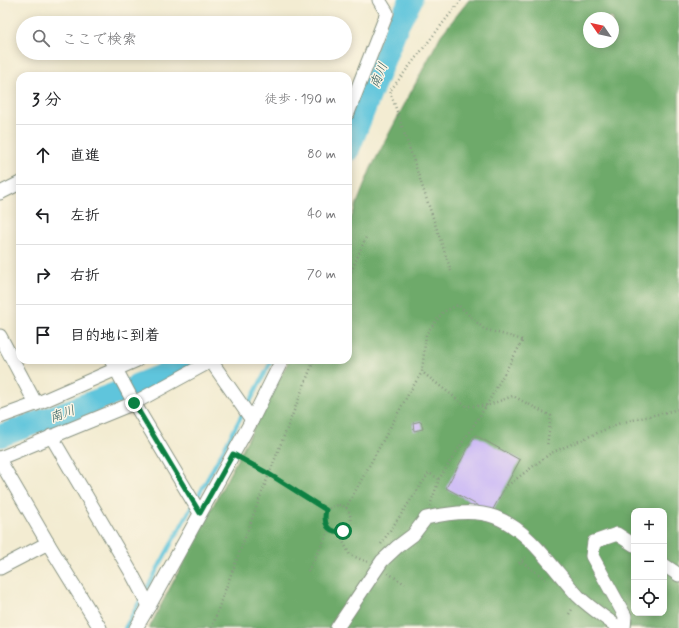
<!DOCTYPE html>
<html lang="ja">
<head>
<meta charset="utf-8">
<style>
	body { margin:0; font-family:Mynerve,"Klee One",sans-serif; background:#f2f2f2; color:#202124 }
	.controls { position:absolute; right:12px; bottom:12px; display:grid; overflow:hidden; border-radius:8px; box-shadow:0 2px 10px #0003 }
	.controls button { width:36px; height:36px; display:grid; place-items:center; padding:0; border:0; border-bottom:1px solid #e0e0e0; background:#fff; color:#202124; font:20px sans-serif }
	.compass { position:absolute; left:583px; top:12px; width:36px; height:36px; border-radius:50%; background:#fff; box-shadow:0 2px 10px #0003; rotate:304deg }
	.stop { position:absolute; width:12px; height:12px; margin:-9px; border:3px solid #0b8043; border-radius:50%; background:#fff }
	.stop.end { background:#0b8043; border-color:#fff; box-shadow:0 1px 4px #0008 }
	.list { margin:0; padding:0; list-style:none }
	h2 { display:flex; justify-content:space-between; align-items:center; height:52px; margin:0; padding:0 16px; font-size:17px }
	h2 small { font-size:13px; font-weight:400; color:#757577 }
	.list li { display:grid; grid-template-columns:26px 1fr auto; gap:12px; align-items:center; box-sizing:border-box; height:60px; padding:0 16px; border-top:1px solid #e0e0e0 }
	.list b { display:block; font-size:15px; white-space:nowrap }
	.list em { font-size:13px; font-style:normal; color:#757577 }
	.icon { flex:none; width:22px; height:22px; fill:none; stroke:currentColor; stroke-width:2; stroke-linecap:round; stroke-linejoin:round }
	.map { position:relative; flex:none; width:679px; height:628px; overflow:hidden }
	.search { position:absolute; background:#fff; box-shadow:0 2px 10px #0003; left:16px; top:16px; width:336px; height:44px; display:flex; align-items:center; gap:10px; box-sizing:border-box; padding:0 14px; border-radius:22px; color:#757577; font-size:15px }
	.panel { position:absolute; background:#fff; box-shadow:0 2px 10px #0003; left:16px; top:72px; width:336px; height:292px; border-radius:12px }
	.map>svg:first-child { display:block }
</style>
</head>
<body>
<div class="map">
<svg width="679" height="628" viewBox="0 0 679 628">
	<rect width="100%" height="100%" fill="#fcf5e5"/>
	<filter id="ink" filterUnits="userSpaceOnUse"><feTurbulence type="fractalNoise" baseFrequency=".025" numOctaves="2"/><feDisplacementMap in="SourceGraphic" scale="8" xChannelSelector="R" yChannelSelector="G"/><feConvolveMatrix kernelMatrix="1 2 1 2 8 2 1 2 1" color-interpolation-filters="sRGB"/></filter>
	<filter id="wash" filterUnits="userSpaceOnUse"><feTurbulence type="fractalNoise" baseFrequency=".012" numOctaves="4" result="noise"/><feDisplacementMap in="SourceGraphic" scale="16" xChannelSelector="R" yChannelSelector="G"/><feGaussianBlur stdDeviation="0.9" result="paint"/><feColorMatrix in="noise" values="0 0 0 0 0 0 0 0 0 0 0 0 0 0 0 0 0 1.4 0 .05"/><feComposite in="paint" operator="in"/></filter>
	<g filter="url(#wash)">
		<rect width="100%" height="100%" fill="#f3ecd2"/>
		<path fill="#6eaa6a" stroke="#46744f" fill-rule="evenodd" d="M469,0H679V628H149L289,360H348V226L371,168L441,35ZM589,18H613V42H589ZM634,511H664V613H634Z"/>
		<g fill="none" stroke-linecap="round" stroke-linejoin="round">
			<g stroke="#5fc5dc" stroke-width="4">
				<path d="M247,407L272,360"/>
				<path d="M196,500L243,413"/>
				<path d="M125,628L192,506"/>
			</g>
			<g stroke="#5fc5dc" stroke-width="23">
				<path d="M348,150L397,26L411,0"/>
				<path d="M137,385L178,369L186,360"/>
				<path d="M0,436L125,390"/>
			</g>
		</g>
		<g id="blocks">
			<g fill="#cab8f6">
				<path d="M421,421L423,429L414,431L413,423Z"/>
				<path d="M475,435L520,460L491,513L446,488Z"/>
			</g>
		</g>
	</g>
	<g filter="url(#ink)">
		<use href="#blocks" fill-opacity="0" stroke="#899483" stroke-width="1"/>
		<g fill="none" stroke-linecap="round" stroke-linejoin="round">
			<g stroke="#899483" stroke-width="15">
				<g id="minor">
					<path d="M348,113L387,13L379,0"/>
					<path d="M0,193L20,183"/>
					<path d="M0,336L36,404"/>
					<path d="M111,360L134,403L200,513"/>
					<path d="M0,417L36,404L137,360"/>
					<path d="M51,436L131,572L149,606"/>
					<path d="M0,458L134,403L211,361L252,420"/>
					<path d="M0,461L49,545L100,628"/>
					<path d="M664,565L679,575"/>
					<path d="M0,568L48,543"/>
					<path d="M136,628L149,606L252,420L282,360"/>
					<path d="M337,628L382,561L397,547L413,535L426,518C448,513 474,509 495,517C530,530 554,570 578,596C590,608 606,618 619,628"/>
					<path d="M624,628L625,616L592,556L594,542L617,534L634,545"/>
				</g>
			</g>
			<g stroke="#899483" stroke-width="2.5" stroke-dasharray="1 3" stroke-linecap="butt">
				<path d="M451,271L390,91L461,0"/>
				<path d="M348,279L366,237"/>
				<path d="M244,460L269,474L326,510"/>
				<path d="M504,488L551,453L620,423L679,409"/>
				<path d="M339,505C344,506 349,509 350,515C356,535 319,541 326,510L334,506Z"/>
				<path d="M430,506L439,479L486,406L523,340L484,329L458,305L443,312L426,334L422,372L466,406H486L513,396L551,416L547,446"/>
				<path d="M346,508L409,393L422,372"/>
				<path d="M338,532L350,555L368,562"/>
				<path d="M381,544L429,473L439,479"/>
				<path d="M522,562L548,581"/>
				<path d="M519,563L527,555"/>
				<path d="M308,571L330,529"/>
				<path d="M388,573L405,584"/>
				<path d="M569,614L573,608"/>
				<path d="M212,628L221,601L269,474L314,360"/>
			</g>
			<use href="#minor" stroke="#fff" stroke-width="13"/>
		</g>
	</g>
	<g fill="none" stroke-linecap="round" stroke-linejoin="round" filter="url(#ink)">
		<path stroke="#0b8043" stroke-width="5" d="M134,403L200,513L233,454L269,474L326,510C323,523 327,534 343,531"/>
	</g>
	<g text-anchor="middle" stroke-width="3" stroke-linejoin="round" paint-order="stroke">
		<g font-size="13" font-style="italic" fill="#2f5f5e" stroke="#fcf5e5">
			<text transform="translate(378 75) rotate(-68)" y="5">南川</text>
			<text transform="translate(62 413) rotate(-20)" y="5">南川</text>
		</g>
	</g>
</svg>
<div class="controls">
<button>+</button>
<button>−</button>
<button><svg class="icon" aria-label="locate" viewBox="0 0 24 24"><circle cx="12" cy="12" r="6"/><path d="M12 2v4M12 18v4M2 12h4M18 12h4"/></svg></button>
</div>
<svg class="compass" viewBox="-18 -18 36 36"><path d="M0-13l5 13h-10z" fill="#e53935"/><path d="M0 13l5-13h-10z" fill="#757577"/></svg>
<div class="stop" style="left:343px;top:531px"></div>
<div class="stop end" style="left:134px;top:403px"></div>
<div class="search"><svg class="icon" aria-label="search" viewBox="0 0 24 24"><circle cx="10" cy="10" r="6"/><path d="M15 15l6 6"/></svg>ここで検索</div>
<section class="panel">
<h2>3 分<small>徒歩 · 190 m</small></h2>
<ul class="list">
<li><svg class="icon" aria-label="ahead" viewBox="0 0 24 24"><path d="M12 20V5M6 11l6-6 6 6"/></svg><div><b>直進</b></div><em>80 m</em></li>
<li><svg class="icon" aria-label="left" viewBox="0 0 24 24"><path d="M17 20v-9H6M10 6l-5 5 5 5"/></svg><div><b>左折</b></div><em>40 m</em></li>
<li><svg class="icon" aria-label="right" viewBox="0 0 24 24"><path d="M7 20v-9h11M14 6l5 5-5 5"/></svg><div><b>右折</b></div><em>70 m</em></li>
<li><svg class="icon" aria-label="arrive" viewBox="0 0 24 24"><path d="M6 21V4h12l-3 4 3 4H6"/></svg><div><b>目的地に到着</b></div></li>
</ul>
</section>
</div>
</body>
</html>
